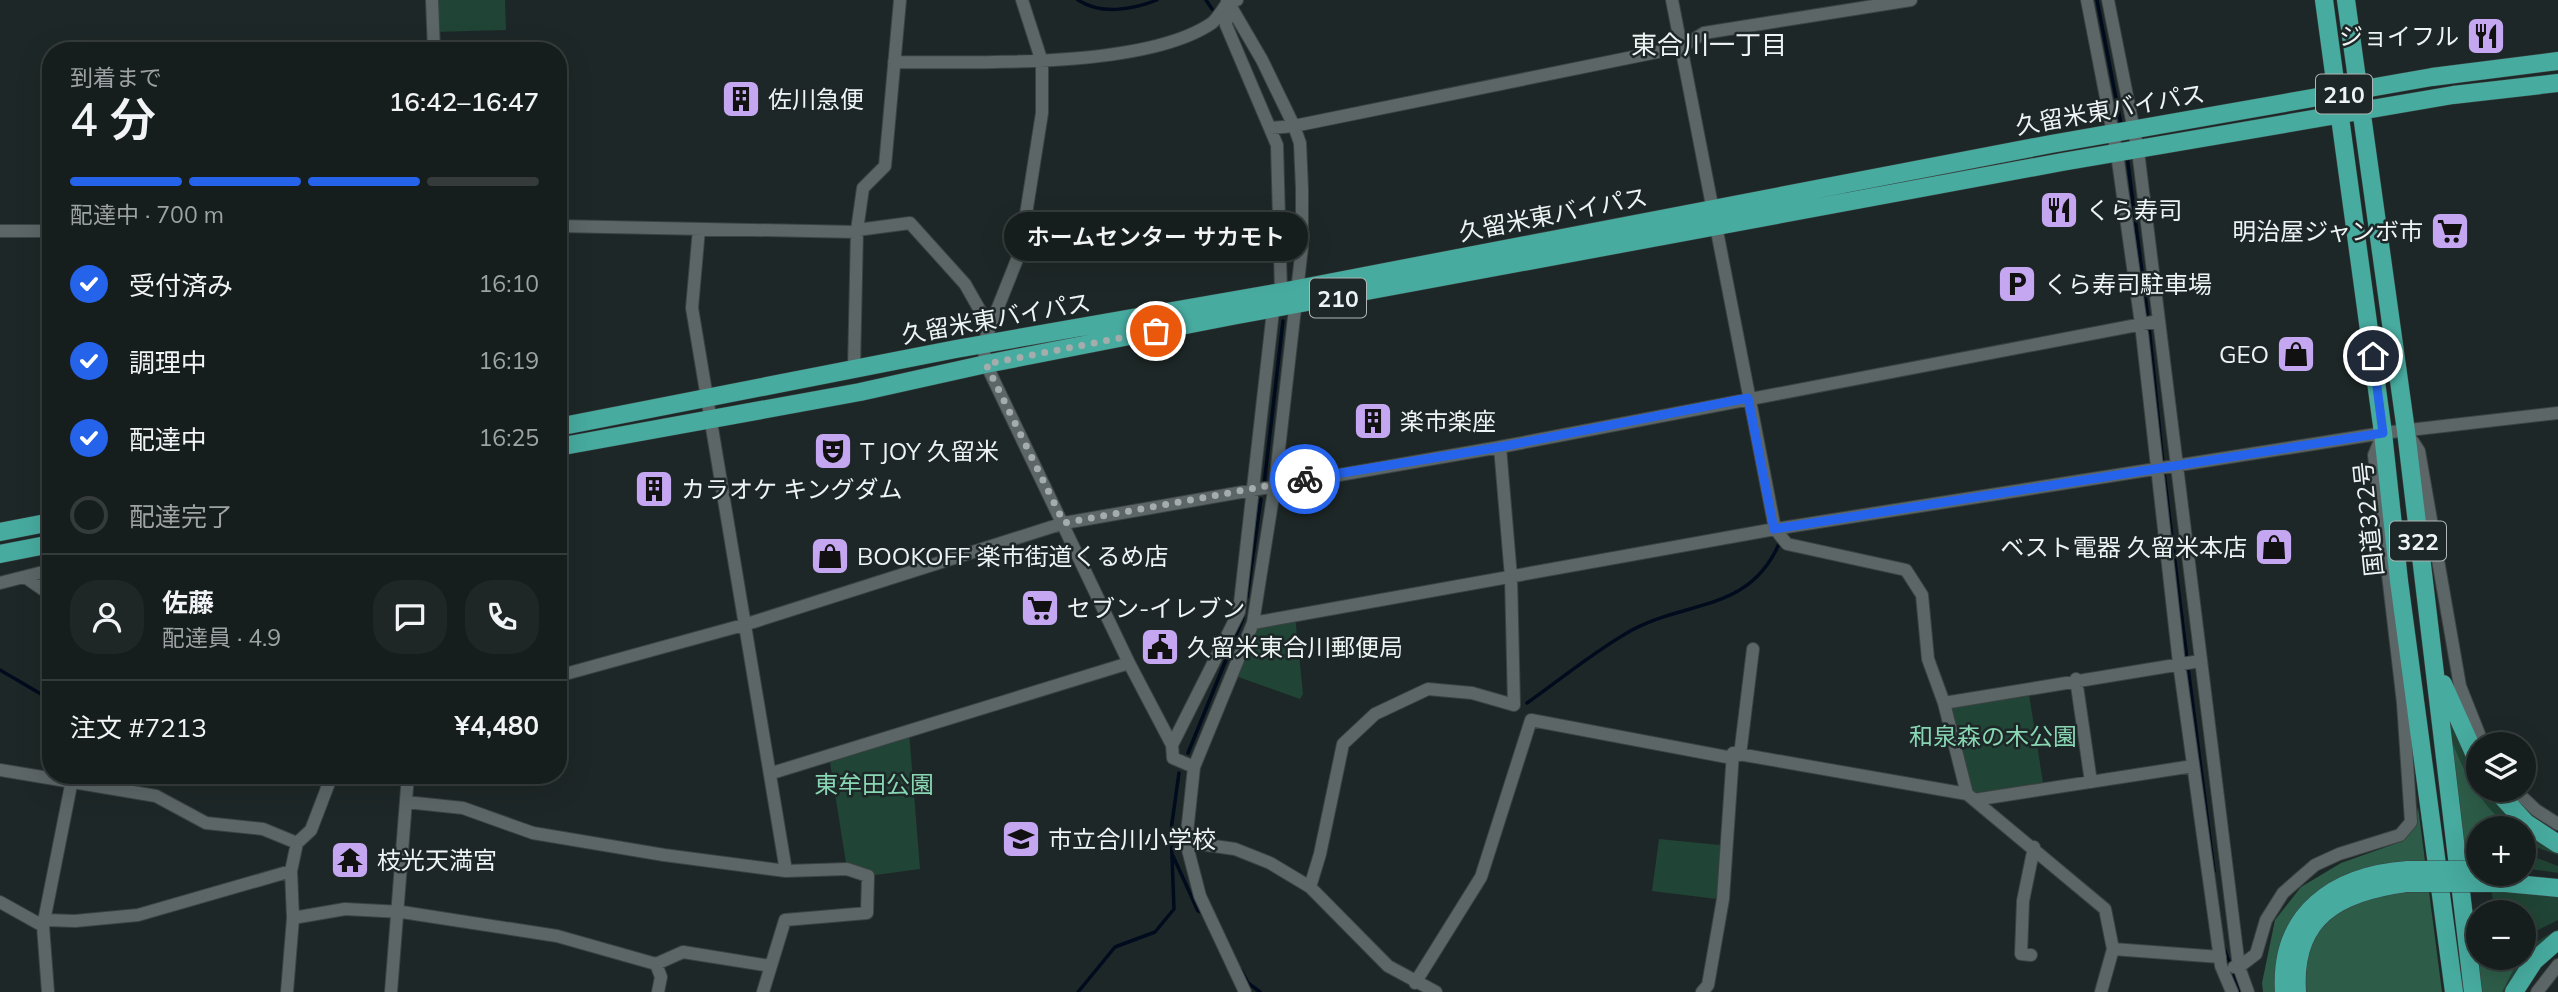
<!DOCTYPE html>
<html lang="ja">
<head>
<meta charset="utf-8">
<style>
  :root { --surface:#161d1d; --page:#1f2626; --text:#f1f3f6; --muted:#9ea2a4; --line:#353b3b; --accent:#2563eb }
  body { margin:0; font-family:Mulish,"Noto Sans JP",sans-serif; background:var(--page); color:var(--text); height:100vh; display:flex; flex-direction:column; font-size:26px; white-space:nowrap }
  * { box-sizing:border-box; margin:0 }
  p { font-size:23px; color:var(--muted) }
  .icon { flex:none; width:38px; height:38px; fill:none; stroke:currentColor; stroke-width:2; stroke-linecap:round; stroke-linejoin:round }
  .map { position:relative; flex:1; overflow:hidden }
  .drawer { position:absolute; left:42px; top:42px; width:525px; height:742px; display:flex; flex-direction:column; background:var(--surface); border-radius:28px; box-shadow:0 7px 28px #0002,0 0 0 2px var(--line) }
  .drawer>* { flex:none }
  .controls { position:absolute; left:2466px; top:732px; display:grid; gap:14px }
  .controls a { display:grid; place-items:center; width:70px; height:70px; border-radius:50%; background:var(--surface); box-shadow:0 7px 28px #0002,0 0 0 2px var(--line); font-size:35px }
  .pin { position:absolute; display:grid; place-items:center; width:60px; height:60px; color:#fff; margin:-30px; border:4px solid #fff; border-radius:50%; box-shadow:0 2px 7px #0007 }
  .courier { position:absolute; display:grid; place-items:center; width:70px; height:70px; margin:-35px; border:5px solid #2563eb; border-radius:50%; background:#fff; color:#222; box-shadow:0 2px 9px #0007 }
  .bubble { position:absolute; height:49px; border-radius:24px; background:var(--surface); box-shadow:0 7px 28px #0002,0 0 0 2px var(--line); font-size:23px; font-weight:600; line-height:49px; text-align:center }
  .head em { font-style:normal; font-weight:600 }
  .head div { display:flex; flex-direction:column-reverse }
  .head { display:flex; align-items:center; justify-content:space-between; height:119px; padding:0 28px }
  h1 { font-size:46px; font-weight:600; line-height:52px }
  .bar { display:grid; grid-template-columns:repeat(4,1fr); gap:10px 7px; align-content:center; height:84px; padding:0 28px }
  .bar i { height:9px; border-radius:5px; background:var(--line) }
  .bar .active { background:var(--accent) }
  .bar p { grid-column:span 4 }
  .line { display:flex; align-items:center; gap:18px; padding:0 28px; border-top:2px solid var(--line) }
  .line div { flex:1 }
  .round { display:grid; place-items:center; flex:none; width:74px; height:74px; border-radius:28px; background:var(--page) }
  ol { padding:0 28px; list-style:none }
  li { display:flex; align-items:center; gap:21px; height:77px }
  li p { margin-inline-start:auto }
  li .icon { padding:7px; border-radius:50%; background:var(--accent); color:#fff; stroke-width:4 }
  li:last-child { color:var(--muted) }
  li i { width:38px; height:38px; border:4px solid var(--line); border-radius:50% }
  .map>svg:first-child { display:block }
  .green { fill:#204435 }
  .forest { fill:#2d5d49 }
  .lines { fill:none; stroke-linecap:round; stroke-linejoin:round }
  .stream { stroke:#000b1d; stroke-width:3.5 }
  .minor-casing { stroke:#3b4242; stroke-width:14 }
  .highway-casing { stroke:#3b4242; stroke-width:19 }
  .minor { stroke:#5c6667; stroke-width:12 }
  .highway { stroke:#47ab9f; stroke-width:18 }
  .highway-bridge-casing { stroke:#3b4242; stroke-width:19; stroke-linecap:butt }
  .highway-bridge { stroke:#47ab9f; stroke-width:18 }
  .done { stroke:#a5acac; stroke-width:7; stroke-dasharray:0 12.6 }
  .route { stroke:#2563eb; stroke-width:9 }
  .labels { text-anchor:middle; dominant-baseline:central; stroke-width:5; stroke-linejoin:round; paint-order:stroke }
  .shield { fill:#1e2727; stroke:#b0b6b6; stroke-width:2 }
  .shield-label { font-size:23px; font-weight:bold; fill:#eef3f4 }
  .poi-label { font-size:24px; fill:#eef3f4; stroke:#1e2727; text-anchor:start }
  .street-label { font-size:24px; fill:#eef3f4; stroke:#1e2727 }
  .park-label { font-size:24px; fill:#88d6b3; stroke:#1e2727 }
  .neighbourhood-label { font-size:26px; fill:#eef3f4; stroke:#1e2727 }
</style>
</head>
<body>
<div class="map">
<svg width="2558" height="992" viewBox="0 0 2558 992">
  <rect width="100%" height="100%" fill="#1e2727"/>
  <path class="green" d="M432 0H505L506 30 434 32Z
    M1295 616 1303 694 1300 699 1230 674 1253 623Z
    M2028 688 2044 789 1974 800 1944 703Z
    M2446 710C2455 732 2478 768 2478 789H2488L2558 850V855L2524 843V828H2478V864H2470Z
    M909 731 920 869 868 876 847 869 829 756Z
    M1659 839 1720 845 1717 899 1652 891Z
    M2524 853 2558 866V873L2524 868Z
    M2491 889 2558 894V920L2524 937V912H2495Z
    M2558 929V933L2511 992H2481L2476 959 2478 931V957H2524V949Z"/>
  <path class="forest" d="M2449 733C2462 769 2478 803 2509 827L2478 828V853L2464 850Z
    M2418 807 2442 992H2263L2262 983 2275 920 2301 887 2341 863 2403 841 2415 827Z
    M2478 931V957H2520L2502 992H2482L2476 959Z"/>
  <g class="lines">
    <path class="stream" d="M1078 0C1101 15 1132 10 1157 0
      M1206 0 1212 9
      M2097 0 2121 124
      M2127 156 2148 318
      M2149 326 2163 464
      M2164 472 2187 659
      M1264 485 1283 321
      M1247 597 1261 499
      M2188 667 2214 871
      M0 670 41 694H51
      M1527 703C1561 679 1596 650 1632 630 1688 600 1749 612 1779 544
      M1188 753 1243 618
      M1173 856 1198 911 1203 913
      M2224 948 2240 992
      M1241 970 1248 983 1260 992
      M1078 992 1115 947 1155 932 1174 909 1171 830 1179 773"/>
    <g class="minor-casing">
      <path id="minor" d="M432 0 434 51
        M1022 0 1042 62V113L1020 252 983 345 986 364 1129 663 1172 745 1173 758 1194 767
        M1227 0 1262 60 1294 126 1300 143 1302 189V247L1275 484 1253 623 1194 767 1186 842 1200 896 1245 992
        M2087 0 2117 154 2141 324 2179 663 2221 966 2232 992
        M2108 0 2138 151 2239 967 2248 992
        M894 62C975 62 1145 69 1212 23 1218 18 1223 9 1228 2L1237 0
        M1271 128 1294 126 1682 47 1704 33 1911 0
        M558 226 857 232
        M699 229 692 308 786 871
        M857 230 910 223 965 284 990 328
        M0 231H51
        M854 369 857 230 863 188 885 166 900 0
        M2408 434 2419 451 2460 686 2483 744
        M25 577 51 595
        M0 583 51 570
        M1253 623 1775 529 1672 0
        M558 676 747 624 1064 523 1500 447 2158 321
        M2076 679 2091 782
        M1944 703 2200 661
        M1172 745 1239 612 1273 311 1281 292 1277 145 1226 25 1228 2
        M1740 755 1753 649
        M0 770 156 796 206 823 263 829 297 843
        M772 773 1129 663
        M2514 789 2536 810 2558 824
        M1967 794 1944 703 1928 659 1922 595 1906 570 1787 544 1775 529 2383 433 2558 413
        M1974 800 2193 766
        M406 802 463 808 533 833 664 855 786 871 847 869 868 876 867 913 785 920 763 992
        M1186 842 1235 849 1270 863 1310 887 1388 966 1436 992
        M1310 887 1320 854 1343 744 1375 714 1428 689 1472 693 1514 705 1511 577 1500 447
        M0 902 43 926
        M293 918 345 909 402 912 557 936 656 964 683 952 770 966
        M46 920 75 921 138 915 291 871
        M2113 949 2220 957
        M2031 955 2021 954 2023 901 2034 847
        M656 964 661 977 658 992
        M2234 967H2239L2256 954 2266 920 2283 893 2300 878 2315 865 2339 854 2400 835 2411 822 2403 703 2374 455 2382 436
        M1415 983 1481 877 1531 720 1732 758
        M48 992 43 926 71 785
        M287 992 293 918 291 871 297 843 311 830 332 775
        M391 992 408 775
        M1702 992 1708 985 1723 899 1733 753 1967 794 2105 909 2113 949 2101 992
        M2537 992 2558 965"/>
    </g>
    <g class="highway-casing">
      <path id="highway" d="M2324 0 2383 433 2399 581 2454 992
        M2346 0 2406 431 2473 992
        M558 427 956 349 1281 292 2051 144 2432 77 2558 61
        M558 447 860 392 986 364 1232 316 2062 162 2453 95 2558 83
        M0 532 51 522
        M0 554 51 544
        M2443 684 2478 762
        M2495 789 2526 823 2558 844
        M2505 883 2558 888
        M2284 992C2279 913 2335 875 2408 870
        M2297 992C2292 916 2339 892 2406 883
        M2514 992 2534 961 2558 940"/>
    </g>
    <use href="#minor" class="minor"/>
    <use href="#highway" class="highway"/>
    <g class="highway-bridge-casing">
      <path id="highway-bridge" d="M2408 870H2478
        M2406 883H2505"/>
    </g>
    <use href="#highway-bridge" class="highway-bridge"/>
  </g>
  <g class="lines">
    <path class="done" d="M1156 331 986 364 1064 523 1305 479"/>
    <path class="route" d="M1305 479 1500 447 1748 398 1774 529 2383 433 2373 356"/>
  </g>
  <defs>
    <g id="restaurant-square" transform="scale(2.0125)"><rect x="-9" y="-9" width="18" height="18" rx="4" fill="#c5a7f1" stroke="#1e2727"/><path d="M-5-6h1v4h1v-4h1v4h1v-4h1v5L-1.5 .5V6h-2V.5L-5-1ZM5-6V6H3V1.5H1.5Q1.5-4 5-6Z" fill="#111"/></g>
    <g id="building-square" transform="scale(2.0125)"><rect x="-9" y="-9" width="18" height="18" rx="4" fill="#c5a7f1" stroke="#1e2727"/><path d="M-4-6H4V6H1V3H-1V6H-4ZM-2.5-4.3h1.7v1.8h-1.7ZM.8-4.3h1.7v1.8H.8ZM-2.5-1h1.7V.8h-1.7ZM.8-1h1.7V.8H.8Z" fill="#111"/></g>
    <g id="supermarket-square" transform="scale(2.0125)"><rect x="-9" y="-9" width="18" height="18" rx="4" fill="#c5a7f1" stroke="#1e2727"/><path d="M-6-5.5h2.5l.6 2H6L4.5 2H-2.5L-4.4-4H-6ZM-1.5 3.2a1.3 1.3 0 1 0 .1 0ZM3 3.2a1.3 1.3 0 1 0 .1 0Z" fill="#111"/></g>
    <g id="parking-square" transform="scale(2.0125)"><rect x="-9" y="-9" width="18" height="18" rx="4" fill="#c5a7f1" stroke="#1e2727"/><path d="M-3.5-5.5H1a3.5 3.5 0 0 1 0 7H-1V5.5H-3.5ZM-1-3.4V-.6H.8a1.4 1.4 0 0 0 0-2.8Z" fill="#111"/></g>
    <g id="shop-square" transform="scale(2.0125)"><rect x="-9" y="-9" width="18" height="18" rx="4" fill="#c5a7f1" stroke="#1e2727"/><path d="M-5-2.5h2.3a2.7 3.5 0 0 1 5.4 0H5L5.5 6h-11ZM-1.5-2.5h3a1.5 2.3 0 0 0-3 0Z" fill="#111"/></g>
    <g id="theatre-square" transform="scale(2.0125)"><rect x="-9" y="-9" width="18" height="18" rx="4" fill="#c5a7f1" stroke="#1e2727"/><path d="M-5-5.5Q0-4 5-5.5V0Q5 5 0 6Q-5 5-5 0ZM-3.3-2.5H-1v1.5H-3.3ZM1-2.5H3.3v1.5H1ZM-2.8 1Q0 5.5 2.8 1Z" fill="#111"/></g>
    <g id="civic-square" transform="scale(2.0125)"><rect x="-9" y="-9" width="18" height="18" rx="4" fill="#c5a7f1" stroke="#1e2727"/><path d="M-.6-6.5H3V-4.5H.6V-3L4-1V1h2V6H-6V1h2V-1L-.6-3ZM-1.2 2.5V6h2.4V2.5Z" fill="#111"/></g>
    <g id="school-square" transform="scale(2.0125)"><rect x="-9" y="-9" width="18" height="18" rx="4" fill="#c5a7f1" stroke="#1e2727"/><path d="M0-5L7-2L0 1L-7-2ZM-4 1L0 2.5L4 1V4Q0 6-4 4Z" fill="#111"/></g>
    <g id="temple-square" transform="scale(2.0125)"><rect x="-9" y="-9" width="18" height="18" rx="4" fill="#c5a7f1" stroke="#1e2727"/><path d="M0-6L5-2H3V0L6.5 2.5H4V6H1.5V3h-3V6H-4V2.5H-6.5L-3 0V-2H-5Z" fill="#111"/></g>
  </defs>
  <g fill-rule="evenodd">
    <use href="#restaurant-square" x="2486" y="36"/>
    <use href="#building-square" x="741" y="99"/>
    <use href="#restaurant-square" x="2059" y="210"/>
    <use href="#supermarket-square" x="2450" y="231"/>
    <use href="#parking-square" x="2017" y="284"/>
    <use href="#shop-square" x="2296" y="354"/>
    <use href="#building-square" x="1373" y="421"/>
    <use href="#theatre-square" x="833" y="451"/>
    <use href="#building-square" x="654" y="489"/>
    <use href="#shop-square" x="2274" y="547"/>
    <use href="#shop-square" x="830" y="556"/>
    <use href="#supermarket-square" x="1040" y="608"/>
    <use href="#civic-square" x="1160" y="647"/>
    <use href="#school-square" x="1021" y="839"/>
    <use href="#temple-square" x="350" y="860"/>
  </g>
  <g class="labels">
    <g class="shield">
      <rect x="2316" y="74.5" width="56" height="39" rx="5"/>
      <rect x="1310" y="278.5" width="56" height="39" rx="5"/>
      <rect x="2390" y="521.5" width="56" height="39" rx="5"/>
    </g>
    <g class="shield-label">
      <text x="2344" y="94">210</text>
      <text x="1338" y="298">210</text>
      <text x="2418" y="541">322</text>
    </g>
    <g class="poi-label">
      <text x="2459" y="36" text-anchor="end">ジョイフル</text>
      <text x="768" y="99">佐川急便</text>
      <text x="2086" y="210">くら寿司</text>
      <text x="2423" y="231" text-anchor="end">明治屋ジャンボ市</text>
      <text x="2044" y="284">くら寿司駐車場</text>
      <text x="2269" y="354" text-anchor="end">GEO</text>
      <text x="1400" y="421">楽市楽座</text>
      <text x="860" y="451">T JOY 久留米</text>
      <text x="681" y="489">カラオケ キングダム</text>
      <text x="2247" y="547" text-anchor="end">ベスト電器 久留米本店</text>
      <text x="857" y="556">BOOKOFF 楽市街道くるめ店</text>
      <text x="1067" y="608">セブン-イレブン</text>
      <text x="1187" y="647">久留米東合川郵便局</text>
      <text x="1048" y="839">市立合川小学校</text>
      <text x="377" y="860">枝光天満宮</text>
    </g>
    <g class="street-label">
      <text transform="translate(2110 109) rotate(-10)">久留米東バイパス</text>
      <text transform="translate(1553 214) rotate(-11)">久留米東バイパス</text>
      <text transform="translate(996 318) rotate(-10)">久留米東バイパス</text>
      <text transform="translate(2368 519) rotate(-96)">国道322号</text>
    </g>
    <g class="park-label">
      <text x="1993" y="736">和泉森の木公園</text>
      <text x="874" y="784">東牟田公園</text>
    </g>
    <g class="neighbourhood-label">
      <text x="1709" y="44">東合川一丁目</text>
    </g>
  </g>
</svg>
<div class="controls">
<a><svg class="icon" aria-label="layers" viewBox="0 0 24 24"><path d="M12 4l9 5-9 5-9-5zM3 14l9 5 9-5"/></svg></a>
<a>+</a>
<a>−</a>
</div>
<div class="pin" style="left:1156px;top:331px;background:#ea580c"><svg class="icon" aria-label="bag" viewBox="0 0 24 24"><path d="M5 8h14l-1 12H6zM9 8a3 3 0 0 1 6 0"/></svg></div>
<div class="pin" style="left:2373px;top:356px;background:#1f2937"><svg class="icon" aria-label="home" viewBox="0 0 24 24"><path d="M3 11l9-7 9 7M6 9v11h12V9"/></svg></div>
<div class="courier" style="left:1305px;top:479px"><svg class="icon" aria-label="bike" viewBox="0 0 24 24"><circle cx="6" cy="16" r="4"/><circle cx="18" cy="16" r="4"/><path d="M6 16l4-8h5l3 8M10 8l3 8H6M13 5h3"/></svg></div>
<div class="bubble" style="left:1004px;top:212px;width:304px">ホームセンター サカモト</div>
<section class="drawer">
<div class="head"><div><h1>4 分</h1><p>到着まで</p></div><em>16:42–16:47</em></div>
<div class="bar"><i class="active"></i><i class="active"></i><i class="active"></i><i></i><p>配達中 · 700 m</p></div>
<ol>
<li><svg class="icon" aria-label="check" viewBox="0 0 24 24"><path d="M5 12l5 5 9-10"/></svg>受付済み<p>16:10</p></li>
<li><svg class="icon" aria-label="check" viewBox="0 0 24 24"><path d="M5 12l5 5 9-10"/></svg>調理中<p>16:19</p></li>
<li><svg class="icon" aria-label="check" viewBox="0 0 24 24"><path d="M5 12l5 5 9-10"/></svg>配達中<p>16:25</p></li>
<li><i></i>配達完了</li>
</ol>
<div class="line" style="height:126px"><a class="round"><svg class="icon" aria-label="person" viewBox="0 0 24 24"><circle cx="12" cy="8" r="4"/><path d="M4 21q1-7 8-7t8 7"/></svg></a><div><b>佐藤</b><p>配達員 · 4.9</p></div><a class="round"><svg class="icon" aria-label="chat" viewBox="0 0 24 24"><path d="M4 5h16v11H9l-5 4z"/></svg></a><a class="round"><svg class="icon" aria-label="phone" viewBox="0 0 24 24"><path d="M5 4h4l2 5-3 2q2 4 5 5l2-3 5 2v4C11 20 4 13 5 4z"/></svg></a></div>
<div class="line" style="height:91px"><div>注文 #7213</div><b>¥4,480</b></div>
</section>
</div>
</body>
</html>
